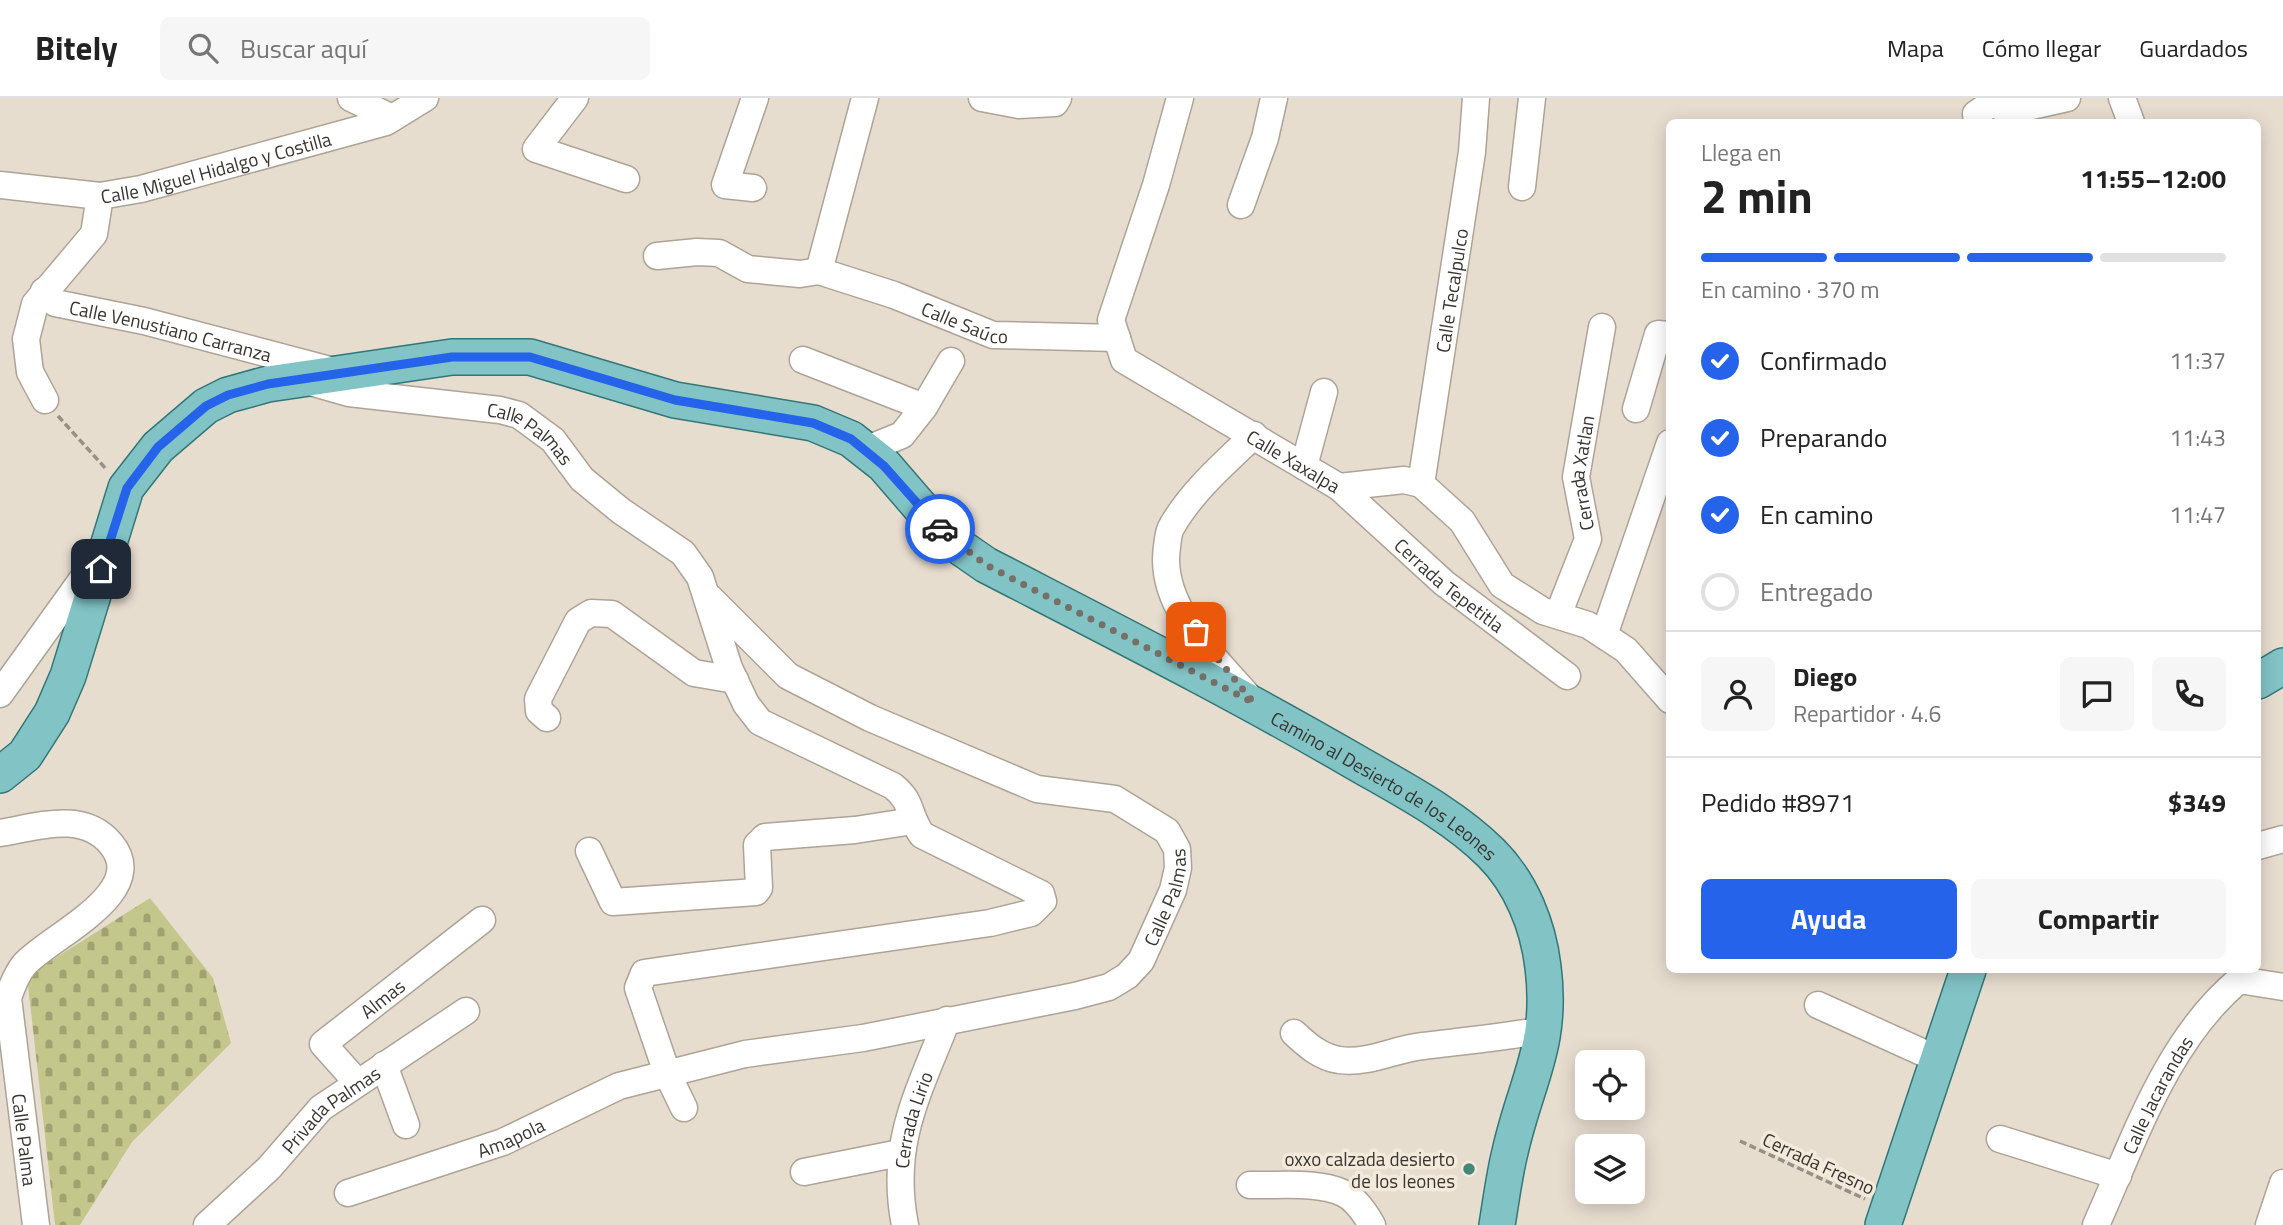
<!DOCTYPE html>
<html lang="es">
<head>
<meta charset="utf-8">
<style>
  :root { --surface:#fff; --page:#f6f6f6; --text:#222; --muted:#767676; --line:#e0e0e0; --accent:#2563eb }
  body { margin:0; font-family:"Titillium Web",sans-serif; background:var(--page); color:var(--text); height:100vh; display:flex; flex-direction:column; font-size:26px; white-space:nowrap }
  * { box-sizing:border-box; margin:0 }
  p { font-size:23px; color:var(--muted) }
  .icon { flex:none; width:38px; height:38px; fill:none; stroke:currentColor; stroke-width:2; stroke-linecap:round; stroke-linejoin:round }
  .map { position:relative; flex:1; overflow:hidden }
  .sheet { position:absolute; left:1666px; top:21px; width:595px; height:854px; display:flex; flex-direction:column; background:var(--surface); border-radius:10px; box-shadow:0 4px 18px #0003 }
  .sheet>* { flex:none }
  .fabs { position:absolute; left:1575px; top:952px; display:grid; gap:14px }
  .fabs a { display:grid; place-items:center; width:70px; height:70px; border-radius:10px; background:var(--surface); box-shadow:0 4px 18px #0003; font-size:35px }
  .pin { position:absolute; display:grid; place-items:center; width:60px; height:60px; color:#fff; margin:-30px; border-radius:14px; box-shadow:0 4px 10px #0006 }
  .courier { position:absolute; display:grid; place-items:center; width:70px; height:70px; margin:-35px; border:5px solid #2563eb; border-radius:50%; background:#fff; color:#222; box-shadow:0 2px 9px #0007 }
  .overview em { font-style:normal; font-weight:700 }
  .overview div { display:flex; flex-direction:column-reverse }
  .overview { display:flex; align-items:center; justify-content:space-between; height:119px; padding:0 35px }
  h1 { font-size:46px; font-weight:700; line-height:52px }
  .bar { display:grid; grid-template-columns:repeat(4,1fr); gap:10px 7px; align-content:center; height:84px; padding:0 35px }
  .bar i { height:9px; border-radius:5px; background:var(--line) }
  .bar .active { background:var(--accent) }
  .bar p { grid-column:span 4 }
  .line { display:flex; align-items:center; gap:18px; padding:0 35px; border-top:2px solid var(--line) }
  .line div { flex:1 }
  .round { display:grid; place-items:center; flex:none; width:74px; height:74px; border-radius:10px; background:var(--page) }
  ol { padding:0 35px; list-style:none }
  li { display:flex; align-items:center; gap:21px; height:77px }
  li p { margin-inline-start:auto }
  li .icon { padding:7px; border-radius:50%; background:var(--accent); color:#fff; stroke-width:4 }
  li:last-child { color:var(--muted) }
  li i { width:38px; height:38px; border:4px solid var(--line); border-radius:50% }
  .button { display:flex; gap:14px; margin-top:auto; padding:14px 35px }
  .button a { flex:1; height:80px; border-radius:10px; background:var(--accent); color:#fff; font-size:28px; font-weight:700; line-height:80px; text-align:center }
  .button a+a { background:var(--page); color:var(--text) }
  header { display:flex; align-items:center; gap:42px; box-sizing:border-box; height:98px; padding:0 35px; background:var(--surface); border-bottom:2px solid var(--line) }
  header strong { font-size:33px }
  nav { display:flex; gap:38px; margin-inline-start:auto; font-size:24px }
  .search { width:490px; height:63px; background:var(--page); display:flex; align-items:center; gap:18px; box-sizing:border-box; padding:0 24px; border-radius:10px; color:var(--muted); font-size:26px }
  .map>svg:first-child { display:block }
  .cemetery { fill:url(#cemetery-stones) }
  .lines { fill:none; stroke-linecap:round; stroke-linejoin:round }
  .minor-casing { stroke:#ada396; stroke-width:29 }
  .major-casing { stroke:#327778; stroke-width:38 }
  .path { stroke:#979086; stroke-width:3.5; stroke-dasharray:7 3.5; stroke-linecap:butt }
  .minor { stroke:#fff; stroke-width:26 }
  .major { stroke:#82c3c5; stroke-width:35 }
  .done { stroke:#767068; stroke-width:7; stroke-dasharray:0 12.6 }
  .route { stroke:#2563eb; stroke-width:9 }
  .poi-dot { fill:#458778; stroke:#f4eadc; stroke-width:2.5 }
  .labels { text-anchor:middle; dominant-baseline:central; stroke-width:7; stroke-linejoin:round; paint-order:stroke }
  .street-label { font-size:19px; fill:#393530; stroke:#f4eadc }
  .poi-label { font-size:19px; fill:#393530; stroke:#f4eadc; text-anchor:end }
</style>
</head>
<body>
<header>
<strong>Bitely</strong>
<div class="search"><svg class="icon" aria-label="search" viewBox="0 0 24 24"><circle cx="10" cy="10" r="6"/><path d="M15 15l6 6"/></svg>Buscar aquí</div>
<nav><a>Mapa</a><a>Cómo llegar</a><a>Guardados</a></nav>
</header>
<div class="map">
<svg width="2283" height="1127" viewBox="0 0 2283 1127">
  <defs>
    <pattern id="cemetery-stones" width="16" height="16" patternUnits="userSpaceOnUse" patternTransform="scale(1.75)"><rect width="16" height="16" fill="#c4c78b"/><path d="M2 7V4a2 2 0 0 1 4 0v3zM10 15v-3a2 2 0 0 1 4 0v3z" fill="#a0a272"/></pattern>
  </defs>
  <rect width="100%" height="100%" fill="#e7ddcf"/>
  <path class="cemetery" d="M150 800 213 880 231 945 132 1044 80 1127H55L27 878Z"/>
  <g class="lines">
    <g class="minor-casing">
      <g id="minor">
        <path d="M351 0 392 20"/>
        <path d="M575 0 536 51 626 81"/>
        <path d="M982 0 1019 7 1055 5 1058 0"/>
        <path id="s1" d="M1180 0 1156 87 1111 222 1124 262 1339 389 1444 485 1567 578"/>
        <path d="M2122 0 2131 24"/>
        <path d="M2010 13 2067 0"/>
        <path d="M1977 24 1976 16 1992 5 2010 13 2011 24"/>
        <path id="s2" d="M0 87 100 98 141 91 386 24 425 0"/>
        <path d="M1522 89 1532 0"/>
        <path d="M753 90 725 87 755 0"/>
        <path d="M1241 107 1265 40 1274 0"/>
        <path id="s3" d="M657 158 697 154 719 155 748 171 800 176 819 173 894 197 993 237 1117 240"/>
        <path d="M819 173 865 0"/>
        <path id="s4" d="M44 193 55 205 144 223 330 272"/>
        <path d="M803 262 924 309"/>
        <path id="s5" d="M307 283 349 295 500 312 519 317 553 342 582 381 621 413 683 455 700 479 729 570 746 606 760 624 893 688C914 705 907 716 922 737L1041 796 1043 803 1031 815 990 825 644 875 638 890 667 975 684 1010"/>
        <path d="M45 302 30 274 26 241 35 206 94 136 100 98"/>
        <path d="M1636 311 1658 236 1670 237"/>
        <path d="M865 352 902 337 924 309 951 263"/>
        <path d="M1304 368 1324 294"/>
        <path id="s6" d="M1421 386 1472 54 1476 0"/>
        <path d="M1339 389 1404 382 1421 386 1462 423 1502 487 1543 513 1588 527 1626 552 1670 602"/>
        <path id="s7" d="M1558 517 1588 441 1576 379 1602 229"/>
        <path d="M1604 537 1670 345"/>
        <path d="M0 596 99 458"/>
        <path d="M1248 598C1212 557 1158 507 1167 449 1168 442 1168 434 1172 428 1192 393 1225 365 1254 337"/>
        <path d="M547 620 539 613 538 601 578 523 591 515 612 516 694 575 735 582"/>
        <path id="s8" d="M0 735C37 729 83 712 111 746 152 795 48 839 24 867 16 877 12 888 8 900L36 1127"/>
        <path d="M2258 748 2283 741"/>
        <path d="M589 753 613 804 756 794 759 790 757 747 765 739 855 732 913 723"/>
        <path d="M2239 882 2283 889"/>
        <path d="M1818 907 1937 961"/>
        <path d="M1294 935C1307 947 1320 959 1339 962 1369 966 1394 951 1423 948 1464 943 1504 939 1545 932"/>
        <path d="M384 967 406 1027"/>
        <path id="s9" d="M357 984 323 946 482 822"/>
        <path d="M2000 1041 2118 1078"/>
        <path d="M804 1074 900 1055"/>
        <path d="M1250 1087C1278 1088 1317 1083 1343 1095 1356 1101 1365 1115 1372 1127"/>
        <path id="s10" d="M348 1095 503 1044 619 988 745 956 863 940 1075 898 1109 889 1127 878 1141 863 1173 792 1178 770 1177 751 1167 733 1115 701 1037 691 870 620 788 578 709 499"/>
        <path id="s11" d="M207 1127 269 1070 321 1010 466 913"/>
        <path id="s12" d="M905 1127C889 1046 918 996 947 922"/>
        <path id="s13" d="M2096 1127C2134 1043 2166 943 2239 882"/>
        <path d="M2269 1127 2283 1085"/>
      </g>
    </g>
    <g class="major-casing">
      <g id="major">
        <path d="M2258 583 2283 568"/>
        <path id="s14" d="M0 677 25 657 52 615 68 578 126 390 158 349 206 308 228 297 268 286 452 259H530L675 302 813 325 851 341 884 367 947 440 986 467C1108 530 1231 592 1350 661 1398 689 1452 716 1491 755 1521 785 1538 827 1543 869 1553 948 1526 982 1510 1054 1504 1078 1501 1103 1497 1127"/>
        <path d="M1883 1127 1968 872"/>
      </g>
    </g>
    <path class="path" d="M58 318 107 372
      M1740 1043 1865 1101"/>
    <use href="#minor" class="minor"/>
    <use href="#major" class="major"/>
  </g>
  <g class="lines">
    <path class="done" d="M940 431 986 467 1254 605 1196 534"/>
    <path class="route" d="M101 471 127 390 158 349 206 308 228 297 268 286 452 259H530L675 302 813 325 851 341 884 368 940 431"/>
  </g>
  <circle class="poi-dot" cx="1469" cy="1071" r="7"/>
  <g class="labels">
    <g class="street-label">
      <text stroke="none"><textPath href="#s2" startOffset="220">Calle Miguel Hidalgo y Costilla</textPath></text>
      <text stroke="none"><textPath href="#s6" startOffset="196">Calle Tecalpulco</textPath></text>
      <text stroke="none"><textPath href="#s3" startOffset="322">Calle Saúco</textPath></text>
      <text stroke="none"><textPath href="#s4" startOffset="135">Calle Venustiano Carranza</textPath></text>
      <text stroke="none"><textPath href="#s5" startOffset="234">Calle Palmas</textPath></text>
      <text stroke="none"><textPath href="#s1" startOffset="472">Calle Xaxalpa</textPath></text>
      <text stroke="none"><textPath href="#s7" startOffset="149">Cerrada Xatlan</textPath></text>
      <text stroke="none"><textPath href="#s1" startOffset="672">Cerrada Tepetitla</textPath></text>
      <text stroke="none"><textPath href="#s14" startOffset="1738">Camino al Desierto de los Leones</textPath></text>
      <text stroke="none"><textPath href="#s10" startOffset="903">Calle Palmas</textPath></text>
      <text stroke="none"><textPath href="#s9" startOffset="126">Almas</textPath></text>
      <text stroke="none"><textPath href="#s13" startOffset="144">Calle Jacarandas</textPath></text>
      <text stroke="none"><textPath href="#s11" startOffset="170">Privada Palmas</textPath></text>
      <text stroke="none"><textPath href="#s12" startOffset="107">Cerrada Lirio</textPath></text>
      <text stroke="none"><textPath href="#s10" startOffset="172">Amapola</textPath></text>
      <text stroke="none"><textPath href="#s8" startOffset="464">Calle Palma</textPath></text>
      <text transform="translate(1819 1065) rotate(25)">Cerrada Fresno</text>
    </g>
    <g class="poi-label">
      <text x="1455" y="1060">oxxo calzada desierto<tspan x="1455" dy="22">de los leones</tspan></text>
    </g>
  </g>
</svg>
<div class="fabs">
<a><svg class="icon" aria-label="locate" viewBox="0 0 24 24"><circle cx="12" cy="12" r="6"/><path d="M12 2v4M12 18v4M2 12h4M18 12h4"/></svg></a>
<a><svg class="icon" aria-label="layers" viewBox="0 0 24 24"><path d="M12 4l9 5-9 5-9-5zM3 14l9 5 9-5"/></svg></a>
</div>
<div class="pin" style="left:1196px;top:534px;background:#ea580c"><svg class="icon" aria-label="bag" viewBox="0 0 24 24"><path d="M5 8h14l-1 12H6zM9 8a3 3 0 0 1 6 0"/></svg></div>
<div class="pin" style="left:101px;top:471px;background:#1f2937"><svg class="icon" aria-label="home" viewBox="0 0 24 24"><path d="M3 11l9-7 9 7M6 9v11h12V9"/></svg></div>
<div class="courier" style="left:940px;top:431px"><svg class="icon" aria-label="car" viewBox="0 0 24 24"><path d="M5 17H2v-5l4-1 3-4h7l3 4 3 1v5h-3M9 17h6M6 11h13"/><circle cx="7" cy="17" r="2"/><circle cx="17" cy="17" r="2"/></svg></div>
<section class="sheet">
<div class="overview"><div><h1>2 min</h1><p>Llega en</p></div><em>11:55–12:00</em></div>
<div class="bar"><i class="active"></i><i class="active"></i><i class="active"></i><i></i><p>En camino · 370 m</p></div>
<ol>
<li><svg class="icon" aria-label="check" viewBox="0 0 24 24"><path d="M5 12l5 5 9-10"/></svg>Confirmado<p>11:37</p></li>
<li><svg class="icon" aria-label="check" viewBox="0 0 24 24"><path d="M5 12l5 5 9-10"/></svg>Preparando<p>11:43</p></li>
<li><svg class="icon" aria-label="check" viewBox="0 0 24 24"><path d="M5 12l5 5 9-10"/></svg>En camino<p>11:47</p></li>
<li><i></i>Entregado</li>
</ol>
<div class="line" style="height:126px"><a class="round"><svg class="icon" aria-label="person" viewBox="0 0 24 24"><circle cx="12" cy="8" r="4"/><path d="M4 21q1-7 8-7t8 7"/></svg></a><div><b>Diego</b><p>Repartidor · 4.6</p></div><a class="round"><svg class="icon" aria-label="chat" viewBox="0 0 24 24"><path d="M4 5h16v11H9l-5 4z"/></svg></a><a class="round"><svg class="icon" aria-label="phone" viewBox="0 0 24 24"><path d="M5 4h4l2 5-3 2q2 4 5 5l2-3 5 2v4C11 20 4 13 5 4z"/></svg></a></div>
<div class="line" style="height:91px"><div>Pedido #8971</div><b>$349</b></div>
<div class="button"><a>Ayuda</a><a>Compartir</a></div>
</section>
</div>
</body>
</html>
